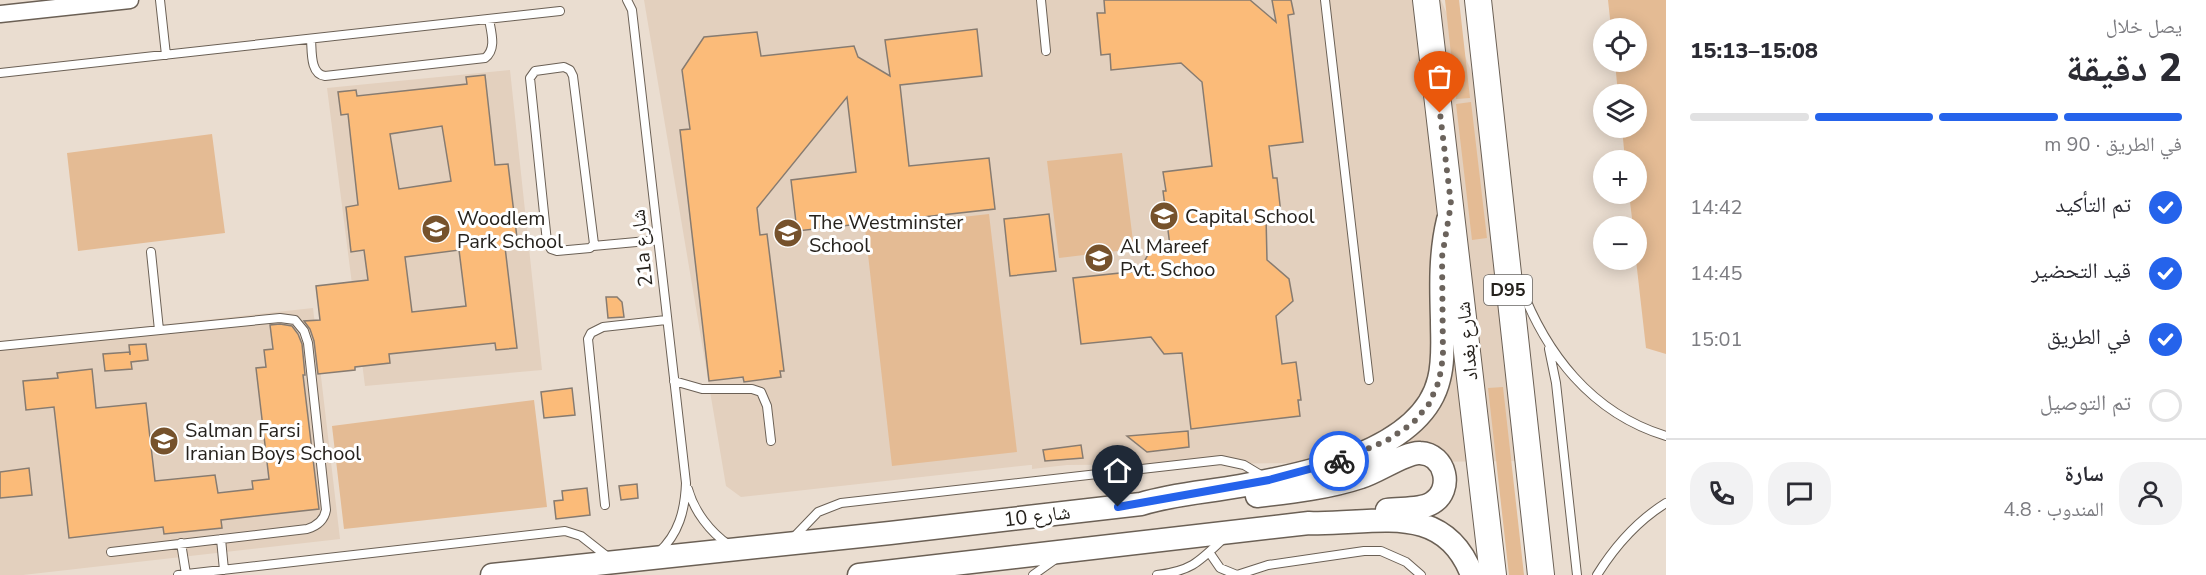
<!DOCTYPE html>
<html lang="ar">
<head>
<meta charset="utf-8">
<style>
  :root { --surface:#fff; --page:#f2f2f3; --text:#2b2b33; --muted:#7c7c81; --line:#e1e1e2; --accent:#2563eb }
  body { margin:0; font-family:"Nunito Sans","Noto Naskh Arabic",sans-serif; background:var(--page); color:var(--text); direction:rtl; height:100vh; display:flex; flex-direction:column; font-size:22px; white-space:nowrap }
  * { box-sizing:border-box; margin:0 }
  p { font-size:20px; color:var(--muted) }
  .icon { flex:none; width:33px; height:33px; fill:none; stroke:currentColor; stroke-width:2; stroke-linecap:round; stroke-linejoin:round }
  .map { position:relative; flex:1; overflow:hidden; direction:ltr }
  .panel { display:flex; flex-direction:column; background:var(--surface); width:540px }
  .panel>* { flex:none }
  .fabs { position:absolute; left:1593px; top:18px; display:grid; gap:12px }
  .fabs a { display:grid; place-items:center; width:54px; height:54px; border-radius:50%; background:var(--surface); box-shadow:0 3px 15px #0003; font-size:30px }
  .pin { position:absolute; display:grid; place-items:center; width:51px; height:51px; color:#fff; margin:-62px -26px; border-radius:50% 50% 50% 0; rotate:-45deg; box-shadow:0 0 6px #0007 }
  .pin .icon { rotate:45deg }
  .courier { position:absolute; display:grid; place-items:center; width:60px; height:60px; margin:-30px; border:4px solid #2563eb; border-radius:50%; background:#fff; color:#222; box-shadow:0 2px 8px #0007 }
  .headline em { font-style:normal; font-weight:800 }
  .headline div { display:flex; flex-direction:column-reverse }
  .headline { display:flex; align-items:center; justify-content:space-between; height:102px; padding:0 24px }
  h1 { font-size:39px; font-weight:800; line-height:45px }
  .bar { display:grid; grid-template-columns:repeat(4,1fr); gap:9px 6px; align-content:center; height:72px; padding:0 24px }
  .bar i { height:8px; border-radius:4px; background:var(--line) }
  .bar .active { background:var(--accent) }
  .bar p { grid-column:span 4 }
  .line { display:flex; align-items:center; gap:15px; padding:0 24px; border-top:2px solid var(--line) }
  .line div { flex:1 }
  .round { display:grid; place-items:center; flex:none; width:63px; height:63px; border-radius:24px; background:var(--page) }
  ol { padding:0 24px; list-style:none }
  li { display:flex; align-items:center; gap:18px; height:66px }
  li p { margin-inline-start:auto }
  li .icon { padding:6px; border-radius:50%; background:var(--accent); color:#fff; stroke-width:4 }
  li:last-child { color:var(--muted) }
  li i { width:33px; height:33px; border:3px solid var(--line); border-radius:50% }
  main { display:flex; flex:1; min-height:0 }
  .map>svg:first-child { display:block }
  .built { fill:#e3d0be }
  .green { fill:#e4bb94 }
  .building { fill:#fbbb79; stroke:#877b70; stroke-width:1.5; fill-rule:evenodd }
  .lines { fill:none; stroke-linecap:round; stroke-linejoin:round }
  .lane-casing { stroke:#6b6055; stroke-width:10 }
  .street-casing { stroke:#6b6055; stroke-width:19 }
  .secondary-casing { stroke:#6b6055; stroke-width:25 }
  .primary-casing { stroke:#6b6055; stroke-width:28 }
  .lane { stroke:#fff; stroke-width:8 }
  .street { stroke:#fff; stroke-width:16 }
  .secondary { stroke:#fff; stroke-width:22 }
  .primary { stroke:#fff; stroke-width:26 }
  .done { stroke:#6b635c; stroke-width:6; stroke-dasharray:0 10.8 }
  .route { stroke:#2563eb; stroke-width:8 }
  .labels { text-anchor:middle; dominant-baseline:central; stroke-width:6; stroke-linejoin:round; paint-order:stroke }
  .shield { fill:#fff; stroke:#676461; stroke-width:1.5 }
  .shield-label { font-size:18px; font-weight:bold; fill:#26221d }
  .poi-label { font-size:20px; fill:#26221d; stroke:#fff; text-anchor:start }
  .street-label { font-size:20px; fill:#26221d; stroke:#fff }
</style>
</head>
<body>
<main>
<section class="panel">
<div class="headline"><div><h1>2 دقيقة</h1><p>يصل خلال</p></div><em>15:08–15:13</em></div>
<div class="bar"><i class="active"></i><i class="active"></i><i class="active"></i><i></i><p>في الطريق · 90 m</p></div>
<ol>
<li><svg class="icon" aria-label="check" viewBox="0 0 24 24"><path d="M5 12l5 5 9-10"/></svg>تم التأكيد<p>14:42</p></li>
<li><svg class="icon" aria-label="check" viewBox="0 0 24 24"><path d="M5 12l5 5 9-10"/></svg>قيد التحضير<p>14:45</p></li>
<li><svg class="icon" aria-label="check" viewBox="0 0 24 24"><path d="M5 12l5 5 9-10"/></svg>في الطريق<p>15:01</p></li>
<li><i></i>تم التوصيل</li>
</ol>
<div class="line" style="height:108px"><a class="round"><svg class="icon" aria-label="person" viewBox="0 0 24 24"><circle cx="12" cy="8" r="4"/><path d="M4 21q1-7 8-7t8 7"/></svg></a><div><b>سارة</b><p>المندوب · 4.8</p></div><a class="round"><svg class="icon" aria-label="chat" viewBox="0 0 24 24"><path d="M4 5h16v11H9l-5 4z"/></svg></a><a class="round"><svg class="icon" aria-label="phone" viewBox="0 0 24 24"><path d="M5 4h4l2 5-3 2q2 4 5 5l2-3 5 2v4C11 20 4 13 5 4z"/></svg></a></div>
</section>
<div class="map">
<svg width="1666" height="575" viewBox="0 0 1666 575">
  <rect width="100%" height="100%" fill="#eaddd0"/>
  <path class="built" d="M644 0H1441L1495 127 1533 461 1067 465 1032 469V465H1030L741 497 726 486Z
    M510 70 542 370 365 386 327 88Z
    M313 308 340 539 23 575H0V343Z"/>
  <path class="green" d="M1445 0H1459L1470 98 1456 99Z
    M1608 0H1666V354L1646 348 1636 260V226H1633L1629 194H1636V160H1625L1622 128H1636V94H1618L1615 62H1636V28H1611Z
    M1471 102 1487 238 1472 240 1456 104Z
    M212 134 225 233 78 251 67 153Z
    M1122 153 1134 249 1059 258 1047 161Z
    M989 214 1017 452 892 466 865 228Z
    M1503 387 1524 575H1509L1488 388Z
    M534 400 547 507 344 529 332 426Z"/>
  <path class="building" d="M1104 0H1250L1276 22 1272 0H1291L1294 14 1288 15 1303 142 1269 146 1273 178H1277L1281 214 1266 216 1267 260 1289 279 1293 301 1276 316 1282 364 1296 362 1301 400H1298L1300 416 1191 429 1182 353 1164 354 1151 337 1081 344 1073 278 1139 271 1150 251 1170 246 1163 191H1166L1163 172 1212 166 1202 82 1181 63 1111 70 1110 54 1101 55 1097 13H1105Z
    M977 29 982 76 900 85 909 166 989 158 995 209 797 231 791 180 856 172 847 97 757 208 760 235 767 234 784 371H780L781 377 744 382 743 377 709 381 680 130 690 129 682 70 704 37 757 32 761 56 854 46 858 57 890 76 885 40Z
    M485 75 495 165 508 164 518 246 505 247 517 348 496 350 495 343 389 354 390 363 355 367V370L318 374 314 341 310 329 304 321 320 320 316 286 368 280 364 250 351 252 346 207 358 205 348 114 341 115 338 92 356 90 357 96 467 84 466 77ZM442 126 451 181 399 189 390 134ZM459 250 466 306 412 312 405 257Z
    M1049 214 1056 271 1010 276 1004 219Z
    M606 297H617L622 302 624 317 608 318Z
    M280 324 292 326 298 334 302 344 305 375H303L319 509 221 520 222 528 164 534 163 527 69 538 54 407 26 410 23 381 58 378 57 373 92 369 96 408 146 403 155 481 215 475 218 493 253 489 252 481 269 479 256 368 266 367 264 350 273 349 270 325Z
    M146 344 148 360 131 362 132 369 105 371 103 354 130 352V355L129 345Z
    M572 388 575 415 544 418 541 392Z
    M1188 431 1189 447 1147 452 1127 436Z
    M1081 445 1083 458 1045 461 1043 450Z
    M29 468 32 495 0 498V472Z
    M637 484 638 498 621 500 619 486Z
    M587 488 590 515 556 519 554 501 563 500 562 491Z"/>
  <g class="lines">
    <g class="lane-casing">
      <path id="lane" d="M160 0 166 55
        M627 0 632 10 686 483C685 510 679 534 658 553
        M1041 0 1046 51
        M1325 0 1369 380
        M311 39C312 52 310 74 325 76L485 58C497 49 491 32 489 19
        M564 67 570 70 573 76 594 244 590 248 557 251 551 249 547 242 530 78 535 71Z
        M0 73 560 11
        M593 246 658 240
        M151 252 159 330
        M1519 282C1545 353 1591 413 1666 436
        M0 346 280 318 295 320 304 331 308 343 326 510C324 521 317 526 307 529L111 552
        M1549 349 1556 383 1577 575
        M674 381 702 389H752L761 392 767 406 771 441
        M688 489C694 511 710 532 729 545
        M605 505 588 339 591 333 603 327 666 320
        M793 538 818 512 841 503 1221 460 1244 465 1264 477
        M221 539 224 570
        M181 543 186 574
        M1209 552 1220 568 1237 575 1268 565 1364 551H1381L1406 562 1421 575
        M178 575 565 531 581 536 609 558
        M1033 575 1057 558
        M1157 575C1191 571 1199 562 1223 539
        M1597 575C1615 546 1637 521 1666 503"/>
    </g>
    <g class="street-casing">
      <path id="street" d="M0 14 130 0"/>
    </g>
    <g class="secondary-casing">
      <path id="secondary" d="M1257 496C1292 492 1328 488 1361 477 1378 472 1406 452 1420 453 1446 454 1454 490 1432 503 1421 510 1401 508 1387 510
        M492 575 890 533 1141 504C1173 494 1207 492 1240 486 1302 475 1422 452 1439 379 1444 360 1442 340 1442 320 1441 286 1440 253 1448 220
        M859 575 1309 523C1371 526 1443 498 1472 575"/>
    </g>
    <g class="primary-casing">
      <path id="primary" d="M1426 0 1493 575
        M1478 0 1541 575"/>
    </g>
    <use href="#lane" class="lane"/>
    <use href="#street" class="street"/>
    <use href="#secondary" class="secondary"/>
    <use href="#primary" class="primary"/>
  </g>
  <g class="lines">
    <path class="done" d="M1339 461 1386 441 1413 423 1429 404 1439 381 1443 357 1442 257 1451 204 1440 113"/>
    <path class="route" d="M1118 507 1269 480 1339 461"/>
  </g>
  <defs>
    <g id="school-disc" transform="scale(1.5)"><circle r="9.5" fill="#76522c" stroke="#fff"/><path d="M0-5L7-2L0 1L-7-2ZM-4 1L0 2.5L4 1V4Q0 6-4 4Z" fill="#fff"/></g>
  </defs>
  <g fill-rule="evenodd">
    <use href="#school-disc" x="1164" y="216"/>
    <use href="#school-disc" x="436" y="229"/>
    <use href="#school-disc" x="788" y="233"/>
    <use href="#school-disc" x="1099" y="258"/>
    <use href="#school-disc" x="164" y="441"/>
  </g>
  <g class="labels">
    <rect class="shield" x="1484" y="275" width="48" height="30" rx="4.5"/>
    <g class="shield-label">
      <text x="1508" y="290">D95</text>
    </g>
    <g class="poi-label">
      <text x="1185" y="216">Capital School</text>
      <text x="457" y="218">Woodlem<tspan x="457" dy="23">Park School</tspan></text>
      <text x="809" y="222">The Westminster<tspan x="809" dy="23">School</tspan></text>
      <text x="1120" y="246">Al Mareef<tspan x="1120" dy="23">Pvt. Schoo</tspan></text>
      <text x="185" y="430">Salman Farsi<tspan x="185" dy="23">Iranian Boys School</tspan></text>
    </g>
    <g class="street-label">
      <text transform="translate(642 248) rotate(-96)">21a شارع</text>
      <text transform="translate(1467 341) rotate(-96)">شارع بغداد</text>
      <text transform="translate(1037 516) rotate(-7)">شارع 10</text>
    </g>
  </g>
</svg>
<div class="fabs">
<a><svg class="icon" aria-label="locate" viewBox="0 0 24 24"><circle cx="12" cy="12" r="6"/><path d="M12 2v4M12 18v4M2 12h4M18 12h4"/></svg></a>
<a><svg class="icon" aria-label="layers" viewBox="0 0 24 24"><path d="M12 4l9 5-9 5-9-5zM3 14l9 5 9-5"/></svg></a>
<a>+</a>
<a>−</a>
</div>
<div class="pin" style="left:1440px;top:113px;background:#ea580c"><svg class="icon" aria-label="bag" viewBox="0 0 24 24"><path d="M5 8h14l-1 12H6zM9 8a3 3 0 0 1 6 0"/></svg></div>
<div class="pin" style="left:1118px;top:507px;background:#1f2937"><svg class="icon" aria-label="home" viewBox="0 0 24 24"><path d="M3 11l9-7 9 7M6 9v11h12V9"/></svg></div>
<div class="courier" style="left:1339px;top:461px"><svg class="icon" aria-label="bike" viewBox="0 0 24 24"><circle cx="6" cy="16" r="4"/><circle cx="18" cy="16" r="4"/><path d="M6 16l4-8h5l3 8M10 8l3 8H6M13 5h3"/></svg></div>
</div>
</main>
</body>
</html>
